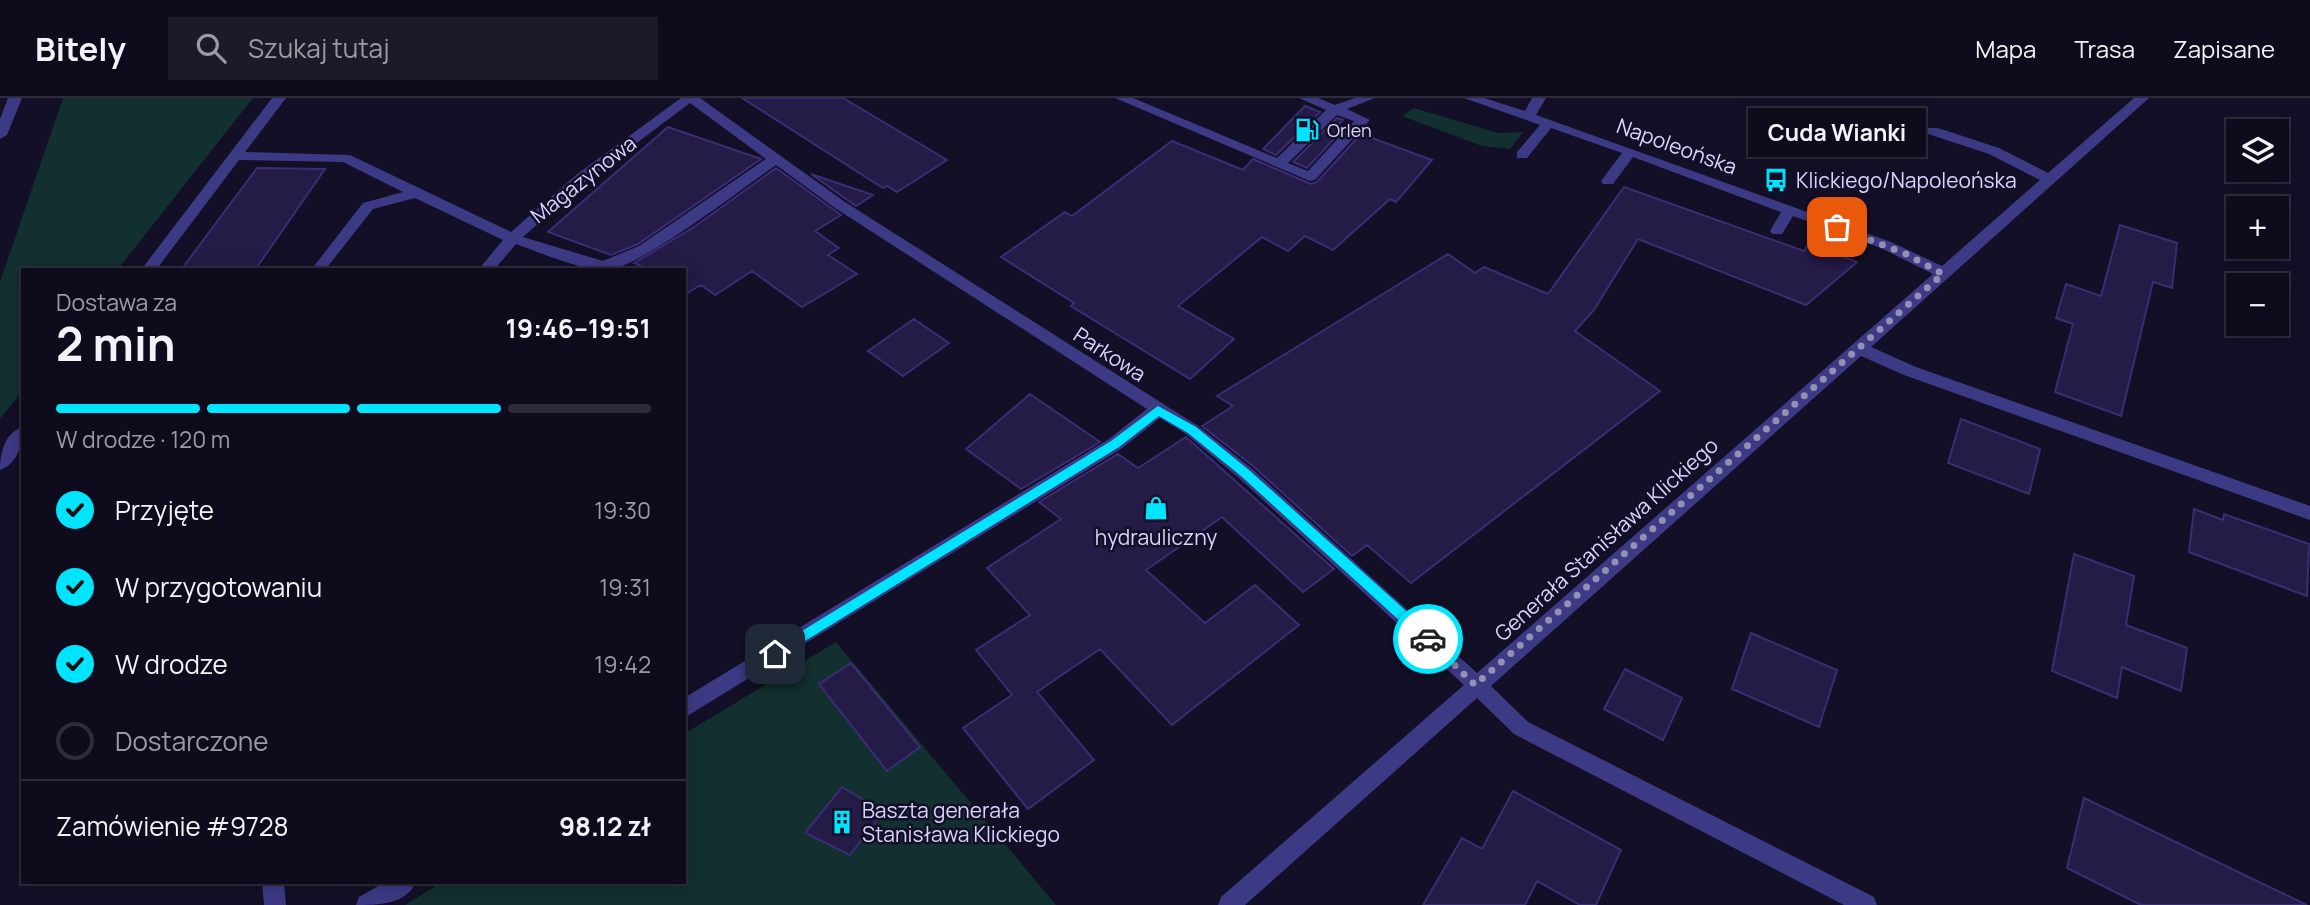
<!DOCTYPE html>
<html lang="pl">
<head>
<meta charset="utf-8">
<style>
  :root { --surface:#0e0b1c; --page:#1c1929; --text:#f1f3f6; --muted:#9b9ba3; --line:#2e2b3b; --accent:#00e5ff }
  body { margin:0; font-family:Manrope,sans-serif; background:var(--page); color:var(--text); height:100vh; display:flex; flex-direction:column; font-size:26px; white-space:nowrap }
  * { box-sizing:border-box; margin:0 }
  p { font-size:23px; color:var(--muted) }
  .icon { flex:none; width:38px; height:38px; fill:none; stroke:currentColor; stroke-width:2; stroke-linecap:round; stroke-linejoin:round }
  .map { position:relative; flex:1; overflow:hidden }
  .side { position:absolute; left:21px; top:170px; width:665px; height:616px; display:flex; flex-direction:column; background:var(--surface); border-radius:0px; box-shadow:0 4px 18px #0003,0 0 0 2px var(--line) }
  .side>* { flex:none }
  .fabs { position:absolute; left:2226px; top:21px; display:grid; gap:14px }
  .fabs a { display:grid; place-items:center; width:63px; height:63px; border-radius:0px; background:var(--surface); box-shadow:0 4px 18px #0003,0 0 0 2px var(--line); font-size:35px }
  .pin { position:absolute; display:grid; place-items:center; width:60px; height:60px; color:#fff; margin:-30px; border-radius:14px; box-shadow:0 4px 10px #0006 }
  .courier { position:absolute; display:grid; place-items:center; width:70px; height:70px; margin:-35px; border:5px solid #00e5ff; border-radius:50%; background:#fff; color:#222; box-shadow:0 2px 9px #0007 }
  .bubble { position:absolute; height:49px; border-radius:0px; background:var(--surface); box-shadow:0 4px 18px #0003,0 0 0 2px var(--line); font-size:23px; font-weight:700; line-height:49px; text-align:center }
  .headline em { font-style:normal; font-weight:700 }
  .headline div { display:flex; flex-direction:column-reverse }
  .headline { display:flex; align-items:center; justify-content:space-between; height:119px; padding:0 35px }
  h1 { font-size:46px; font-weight:700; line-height:52px }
  .bar { display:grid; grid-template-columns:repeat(4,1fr); gap:10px 7px; align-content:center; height:84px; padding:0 35px }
  .bar i { height:9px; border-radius:5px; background:var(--line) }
  .bar .current { background:var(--accent) }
  .bar p { grid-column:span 4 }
  .line { display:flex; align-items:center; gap:18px; padding:0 35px; border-top:2px solid var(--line) }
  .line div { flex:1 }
  ol { padding:0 35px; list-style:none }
  li { display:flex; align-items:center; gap:21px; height:77px }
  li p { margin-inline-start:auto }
  li .icon { padding:7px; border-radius:50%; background:var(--accent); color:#111; stroke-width:4 }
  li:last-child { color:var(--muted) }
  li i { width:38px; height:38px; border:4px solid var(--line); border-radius:50% }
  header { display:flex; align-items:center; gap:42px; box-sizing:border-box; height:98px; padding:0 35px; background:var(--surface); border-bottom:2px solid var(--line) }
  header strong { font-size:33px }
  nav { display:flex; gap:38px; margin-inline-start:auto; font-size:24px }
  .search { width:490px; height:63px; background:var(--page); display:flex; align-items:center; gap:18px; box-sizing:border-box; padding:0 24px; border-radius:0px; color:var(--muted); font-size:26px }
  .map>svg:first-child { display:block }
  .green { fill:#12302f }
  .building { fill:#241b47; stroke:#3b2d73; stroke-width:2 }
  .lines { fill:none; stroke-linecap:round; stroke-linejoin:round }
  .minor { fill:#3d3a85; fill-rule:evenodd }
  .route { fill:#00e5ff }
  .done { stroke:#948fb3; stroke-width:7; stroke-dasharray:0 12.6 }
  .labels { text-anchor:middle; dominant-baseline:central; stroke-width:5; stroke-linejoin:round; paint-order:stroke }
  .far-poi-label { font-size:18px; fill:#d9d4ff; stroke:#130f26; text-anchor:start }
  .street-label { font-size:21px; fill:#d9d4ff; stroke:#130f26 }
  .poi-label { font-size:21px; fill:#d9d4ff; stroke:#130f26; text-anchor:start }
</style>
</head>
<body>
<header>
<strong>Bitely</strong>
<div class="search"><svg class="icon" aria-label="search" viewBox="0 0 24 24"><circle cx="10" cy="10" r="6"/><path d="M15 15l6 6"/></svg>Szukaj tutaj</div>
<nav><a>Mapa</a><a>Trasa</a><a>Zapisane</a></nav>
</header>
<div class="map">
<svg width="2310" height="807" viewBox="0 0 2310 807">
  <rect width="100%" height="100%" fill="#130f26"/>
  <path class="green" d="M63 0H253L118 171 23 172V292L0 321V184Z
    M1414 10 1498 35 1523 34 1510 51 1482 48 1402 18Z
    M836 544 1056 807H405L442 784H684V636Z"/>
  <path class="building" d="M742 0H843L947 62 897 94 887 88 883 90Z
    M1305 8 1320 14 1276 57 1263 51Z
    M1337 20 1343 22 1338 27 1345 29 1307 70 1293 64Z
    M668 29 761 61 638 146 611 157 548 134Z
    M1361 36 1432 62 1396 104 1390 101 1333 152 1305 138 1288 153 1262 139 1178 208 1234 241 1190 281 1071 208 1074 205 1001 159 1065 114 1072 118 1172 43 1243 72 1253 61 1311 86 1317 84Z
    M257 70 325 71 255 172H181Z
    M776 70 841 117 815 133 839 150 828 157 857 176 802 209 752 173 715 197 701 187 684 197V172H650L634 165 694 129Z
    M811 76 873 97 856 108Z
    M1624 89 1804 153 1809 145 1857 164 1806 207 1638 141 1594 212 1575 233 1660 293 1411 485 1367 447 1352 458 1253 368 1202 328 1233 308 1217 298 1448 156 1475 175 1484 169 1548 196Z
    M2120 127 2177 145 2172 190 2153 184 2121 318 2055 294 2073 226 2056 220 2066 186 2101 198Z
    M914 221 949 245 903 278 868 253Z
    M1030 296 1100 344 1021 391 966 351Z
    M1961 321 2040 351 2029 396 1948 365Z
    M1186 339 1334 471 1303 494 1222 419 1146 472 1205 525 1255 487 1299 527 1172 627 1100 551 1037 594 1094 662 1028 711 963 630 1012 597 976 552 1030 517 987 470 1061 421 1039 404 1118 356 1138 370Z
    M2194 411 2223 422 2224 416 2309 446 2307 498 2189 454Z
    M2074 456 2134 478 2126 527 2187 550 2181 593 2122 569 2117 600 2052 573Z
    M1751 535 1837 572 1819 629 1732 591Z
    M851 565 920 649 887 673 819 586Z
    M1625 571 1682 600 1663 642 1604 611Z
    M842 689 883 714 850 757 805 735Z
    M1513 693 1621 752 1596 807H1580L1537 783 1525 807H1423L1462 740 1482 751Z
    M2084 700 2307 807H2141L2067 770Z"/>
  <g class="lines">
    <path class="minor" d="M8 0H22L7 37 0 41V21Z
      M272 0H286L245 54 350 57 511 134 576 77 681 0H700L845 104 1198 328 1251 370 1477 575 1933 176 1881 150 1793 118 1782 136H1772L1770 133 1781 114 1633 59 1613 86H1603L1601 83 1622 55 1551 30 1527 60H1517V54L1540 27 1464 0H1484L1525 13 1532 0H1546L1536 17 1891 144 1942 168 2040 82 1989 56 1928 36V30H1938L1999 50 2048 75 2134 0H2149L1871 249 1916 269 2310 408V422L1904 277 1861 258 1491 588 1528 624 1874 799 1877 807H1844L1514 636 1477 600 1245 807H1218L1221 799 1464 587 1239 380 1186 336 1160 320 1121 351 684 620V600L1109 341 1147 311 835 110 776 67C743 90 641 169 608 172 582 173 541 155 516 146L494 172H478L503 142 415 100 373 111 325 172H311L363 105 403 94 343 64 239 62 156 172H141ZM690 5 766 61 639 148 603 163 523 139 586 83Z
      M1115 0H1133L1277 60 1326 12 1299 0H1318L1335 7 1355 0H1375L1347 11 1370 22 1315 82 1310 83ZM1337 17 1354 23 1308 73 1288 65Z
      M23 329C23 345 18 366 0 372 0 355 5 334 23 329Z
      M262 784H284L286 807H264Z
      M385 784H416C406 807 377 807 356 807L359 799Z"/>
  </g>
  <path class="route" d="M1158 308 1196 329 1249 372 1433 537V545H1424L1241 378 1188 335 1159 318 1119 349 779 559H771V552L1111 343Z"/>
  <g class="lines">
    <path class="done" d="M1428 541 1475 587 1943 176 1906 156 1837 129"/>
  </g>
  <defs>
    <g id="fuel-bare" transform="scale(1.89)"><path d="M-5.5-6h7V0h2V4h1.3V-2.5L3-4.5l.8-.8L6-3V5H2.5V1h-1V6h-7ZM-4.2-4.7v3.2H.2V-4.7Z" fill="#00e5ff" stroke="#130f26" stroke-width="2.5" paint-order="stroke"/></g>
    <g id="bus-bare" transform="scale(1.89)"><path d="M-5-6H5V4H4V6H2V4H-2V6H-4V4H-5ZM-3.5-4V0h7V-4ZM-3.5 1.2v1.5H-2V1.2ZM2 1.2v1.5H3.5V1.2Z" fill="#00e5ff" stroke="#130f26" stroke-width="2.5" paint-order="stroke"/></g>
    <g id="shop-bare" transform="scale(1.89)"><path d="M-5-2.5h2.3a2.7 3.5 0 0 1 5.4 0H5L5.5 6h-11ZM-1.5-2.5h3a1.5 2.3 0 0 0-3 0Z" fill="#00e5ff" stroke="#130f26" stroke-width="2.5" paint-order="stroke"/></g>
    <g id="building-bare" transform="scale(1.89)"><path d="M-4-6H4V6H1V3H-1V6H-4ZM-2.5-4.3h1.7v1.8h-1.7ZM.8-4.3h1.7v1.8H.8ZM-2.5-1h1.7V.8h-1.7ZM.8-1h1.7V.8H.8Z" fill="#00e5ff" stroke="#130f26" stroke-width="2.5" paint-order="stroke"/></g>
  </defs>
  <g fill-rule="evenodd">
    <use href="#fuel-bare" x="1307" y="32"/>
    <use href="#bus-bare" x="1776" y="82"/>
    <use href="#shop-bare" x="1156" y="410"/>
    <use href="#building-bare" x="842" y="724"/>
  </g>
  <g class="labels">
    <g class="far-poi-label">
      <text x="1327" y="32">Orlen</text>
    </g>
    <g class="street-label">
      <text transform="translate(1677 48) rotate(20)">Napoleońska</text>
      <text transform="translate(583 81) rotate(-38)">Magazynowa</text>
      <text transform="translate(1110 256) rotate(33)">Parkowa</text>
      <text transform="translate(1606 441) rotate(-42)">Generała Stanisława Klickiego</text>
    </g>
    <g class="poi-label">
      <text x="1796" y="82">Klickiego/Napoleońska</text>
      <text x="1156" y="439" text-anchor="middle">hydrauliczny</text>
      <text x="862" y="712">Baszta generała<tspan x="862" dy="24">Stanisława Klickiego</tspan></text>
    </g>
  </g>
</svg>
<div class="fabs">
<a><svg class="icon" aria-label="layers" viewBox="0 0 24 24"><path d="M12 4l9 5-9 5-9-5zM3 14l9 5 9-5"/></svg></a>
<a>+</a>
<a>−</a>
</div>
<div class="pin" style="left:1837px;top:129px;background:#ea580c"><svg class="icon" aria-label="bag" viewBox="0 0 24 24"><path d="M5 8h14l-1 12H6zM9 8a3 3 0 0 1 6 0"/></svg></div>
<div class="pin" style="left:775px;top:556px;background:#1f2937"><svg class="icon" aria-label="home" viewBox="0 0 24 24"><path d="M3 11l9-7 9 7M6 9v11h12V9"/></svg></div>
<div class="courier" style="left:1428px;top:541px"><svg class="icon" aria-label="car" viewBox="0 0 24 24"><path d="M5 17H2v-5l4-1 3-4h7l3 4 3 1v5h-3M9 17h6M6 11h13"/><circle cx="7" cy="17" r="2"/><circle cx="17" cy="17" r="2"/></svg></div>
<div class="bubble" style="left:1748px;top:10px;width:178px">Cuda Wianki</div>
<section class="side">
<div class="headline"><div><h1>2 min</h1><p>Dostawa za</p></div><em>19:46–19:51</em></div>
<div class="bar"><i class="current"></i><i class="current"></i><i class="current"></i><i></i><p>W drodze · 120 m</p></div>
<ol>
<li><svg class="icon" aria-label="check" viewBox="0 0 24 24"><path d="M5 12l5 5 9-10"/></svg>Przyjęte<p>19:30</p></li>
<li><svg class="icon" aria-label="check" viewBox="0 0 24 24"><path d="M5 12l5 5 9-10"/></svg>W przygotowaniu<p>19:31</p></li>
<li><svg class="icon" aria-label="check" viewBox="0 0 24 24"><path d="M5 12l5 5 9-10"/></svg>W drodze<p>19:42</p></li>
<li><i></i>Dostarczone</li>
</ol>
<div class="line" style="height:91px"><div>Zamówienie #9728</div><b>98.12 zł</b></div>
</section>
</div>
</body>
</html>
